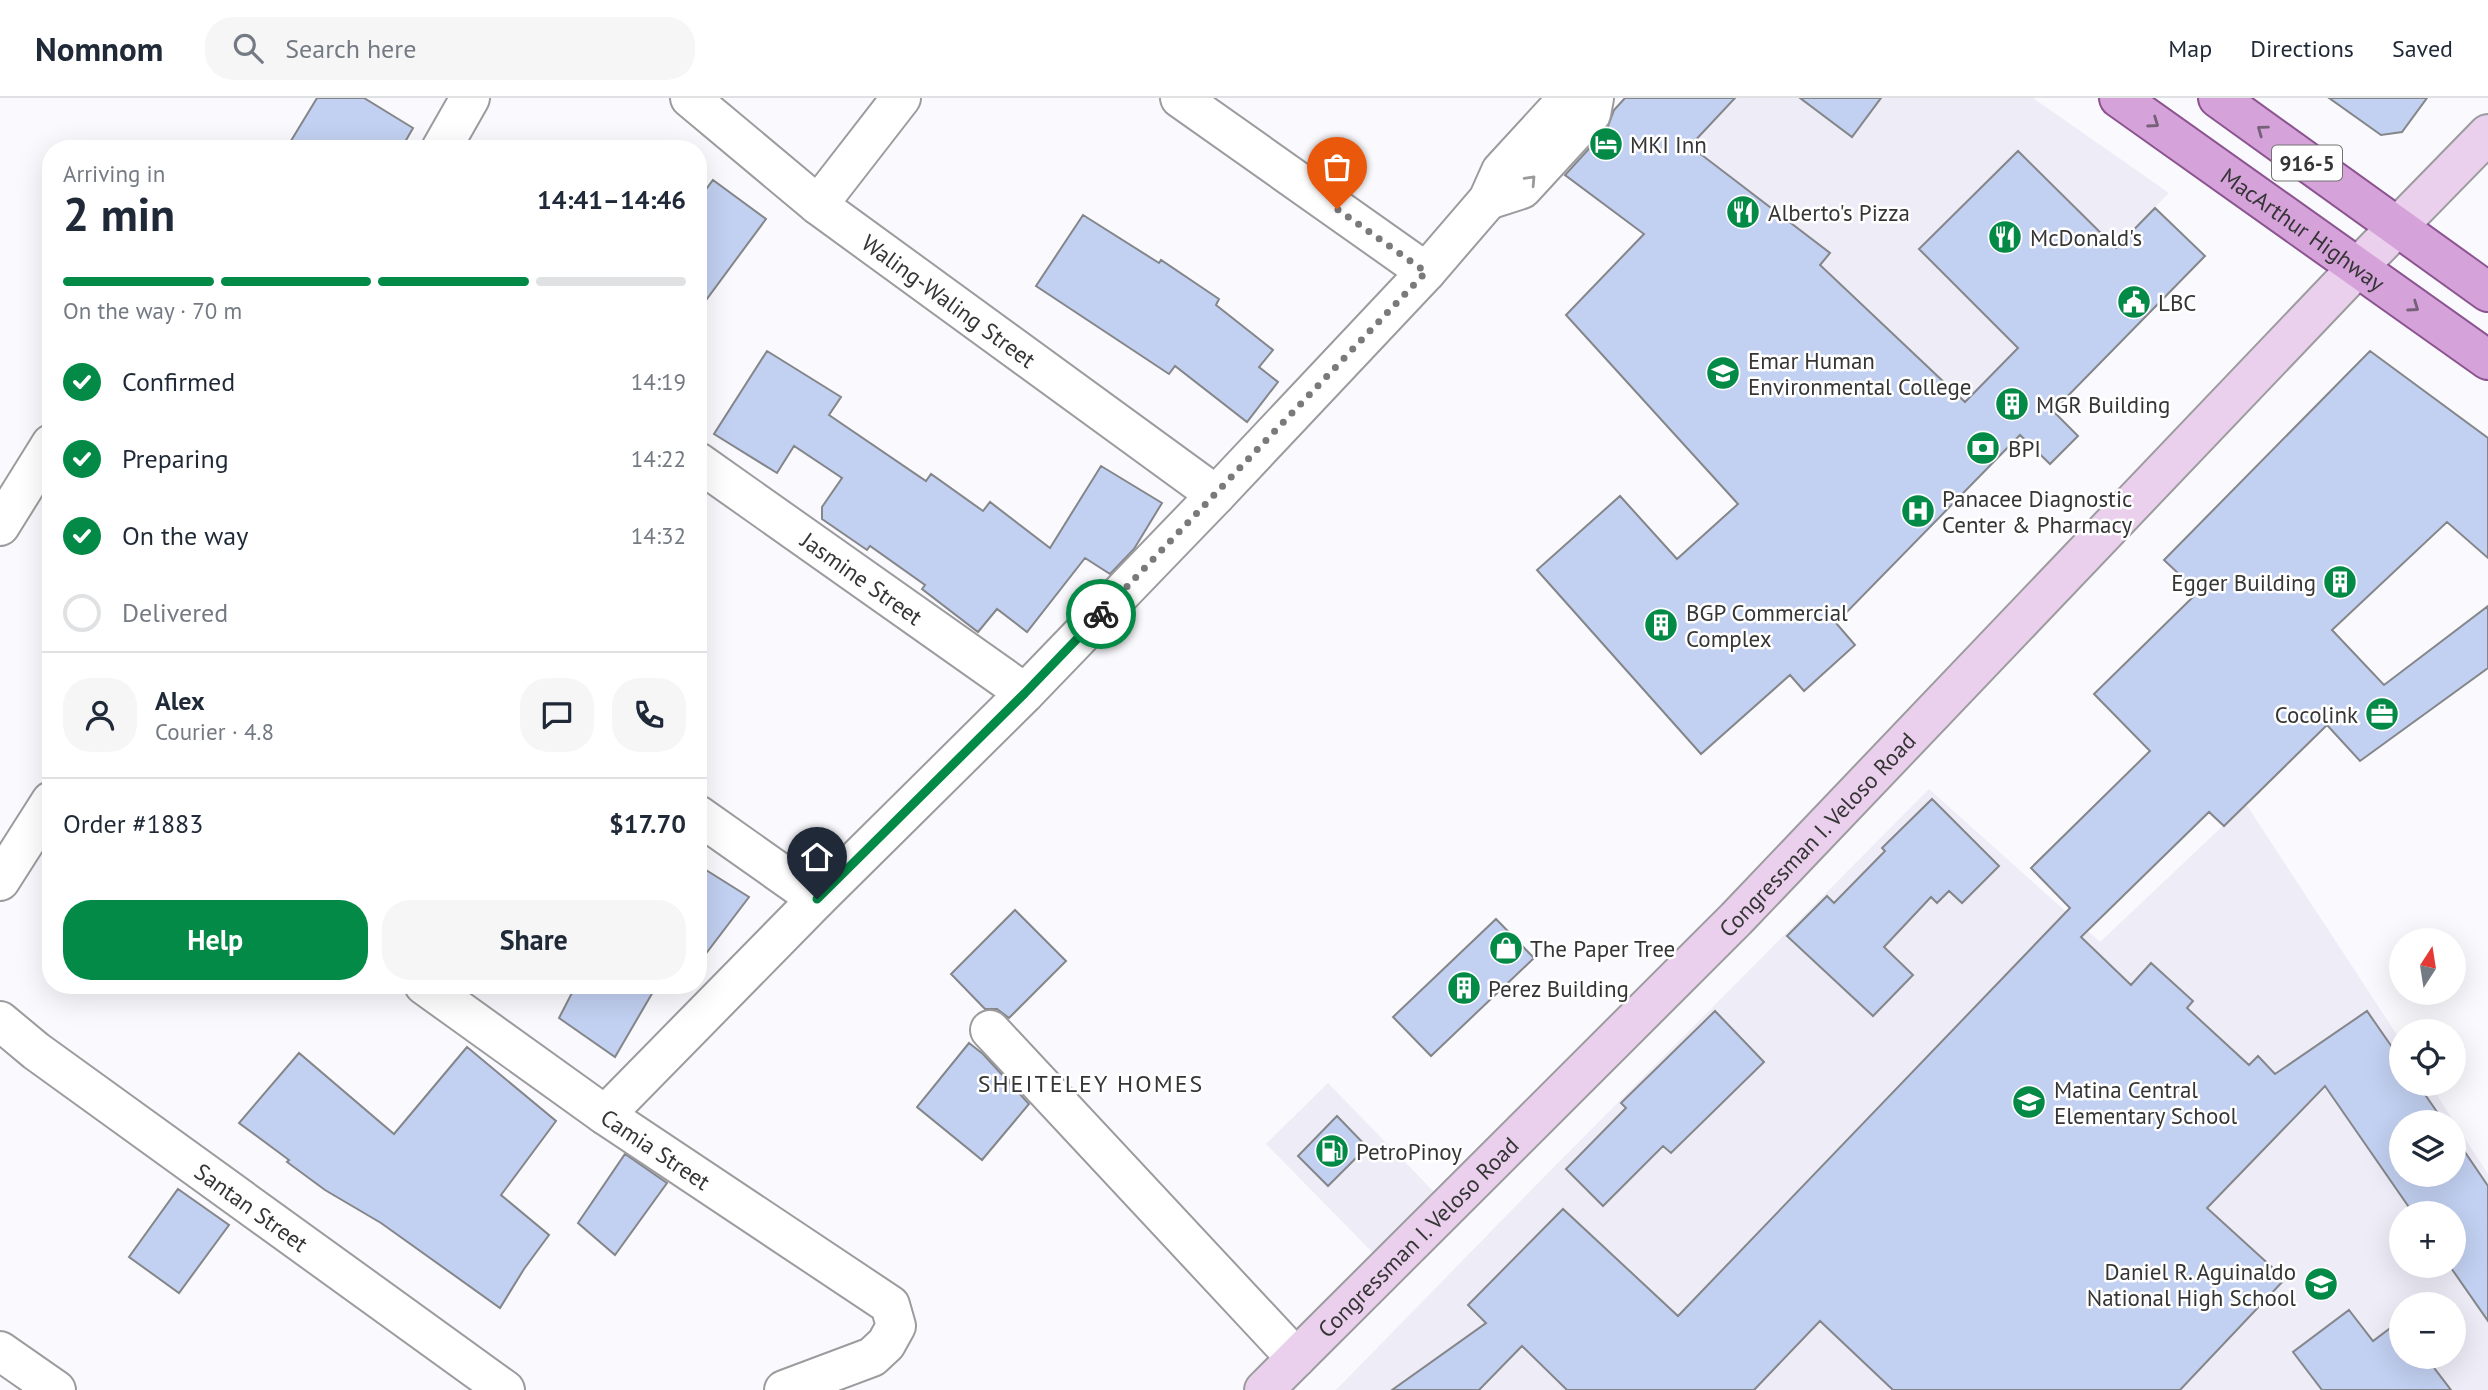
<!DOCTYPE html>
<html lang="en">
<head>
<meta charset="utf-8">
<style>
  :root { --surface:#fff; --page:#f6f6f7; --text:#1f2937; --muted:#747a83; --line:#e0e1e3; --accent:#028a46 }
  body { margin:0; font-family:"PT Sans",sans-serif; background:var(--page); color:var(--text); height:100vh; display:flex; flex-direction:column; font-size:26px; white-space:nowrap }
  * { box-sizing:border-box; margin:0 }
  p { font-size:23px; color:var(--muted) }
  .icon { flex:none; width:38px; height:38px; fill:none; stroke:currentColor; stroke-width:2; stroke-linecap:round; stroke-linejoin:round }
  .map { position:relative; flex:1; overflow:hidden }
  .panel { position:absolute; left:42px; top:42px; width:665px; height:854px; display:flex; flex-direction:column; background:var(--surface); border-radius:28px; box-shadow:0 7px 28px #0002 }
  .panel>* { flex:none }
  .needle { width:46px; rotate:12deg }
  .buttons { position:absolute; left:2389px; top:830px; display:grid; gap:14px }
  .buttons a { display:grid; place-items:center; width:77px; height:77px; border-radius:50%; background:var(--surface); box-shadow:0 7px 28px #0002; font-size:35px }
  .pin { position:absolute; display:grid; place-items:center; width:60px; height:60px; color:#fff; margin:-72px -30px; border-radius:50% 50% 50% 0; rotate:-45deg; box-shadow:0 0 7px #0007 }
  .pin .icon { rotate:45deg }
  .courier { position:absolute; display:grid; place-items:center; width:70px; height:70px; margin:-35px; border:5px solid #028a46; border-radius:50%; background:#fff; color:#222; box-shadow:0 2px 9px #0007 }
  .headline em { font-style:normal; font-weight:700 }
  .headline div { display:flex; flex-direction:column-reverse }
  .headline { display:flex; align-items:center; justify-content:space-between; height:119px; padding:0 21px }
  h1 { font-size:46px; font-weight:700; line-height:52px }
  .bar { display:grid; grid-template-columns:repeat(4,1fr); gap:10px 7px; align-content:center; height:84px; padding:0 21px }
  .bar i { height:9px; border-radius:5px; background:var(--line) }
  .bar .selected { background:var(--accent) }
  .bar p { grid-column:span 4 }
  .line { display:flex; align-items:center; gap:18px; padding:0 21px; border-top:2px solid var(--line) }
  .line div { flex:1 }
  .round { display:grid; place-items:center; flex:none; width:74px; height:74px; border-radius:28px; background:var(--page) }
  ol { padding:0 21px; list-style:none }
  li { display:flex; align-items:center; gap:21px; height:77px }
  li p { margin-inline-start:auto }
  li .icon { padding:7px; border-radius:50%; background:var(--accent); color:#fff; stroke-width:4 }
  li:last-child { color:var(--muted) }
  li i { width:38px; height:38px; border:4px solid var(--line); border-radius:50% }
  .cta { display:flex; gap:14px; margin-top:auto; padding:14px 21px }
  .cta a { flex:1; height:80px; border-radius:28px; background:var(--accent); color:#fff; font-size:28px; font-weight:700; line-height:80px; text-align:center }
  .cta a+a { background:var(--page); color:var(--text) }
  header { display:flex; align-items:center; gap:42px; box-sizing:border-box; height:98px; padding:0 35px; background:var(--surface); border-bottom:2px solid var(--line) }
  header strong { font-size:33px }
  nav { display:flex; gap:38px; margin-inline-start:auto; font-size:24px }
  .search { width:490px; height:63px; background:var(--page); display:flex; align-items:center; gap:18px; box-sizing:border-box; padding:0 24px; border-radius:28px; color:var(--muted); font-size:26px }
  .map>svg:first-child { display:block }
  .built { fill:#eeecf7; fill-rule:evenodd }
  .building { fill:#c2d0f1; stroke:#848689; stroke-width:2 }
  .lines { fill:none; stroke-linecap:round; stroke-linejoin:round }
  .street-casing { stroke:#9c9c9f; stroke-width:42 }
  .secondary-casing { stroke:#9c9c9f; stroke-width:42 }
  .primary-casing { stroke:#8b5490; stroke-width:42 }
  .street { stroke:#fff; stroke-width:38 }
  .secondary { stroke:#ead0ec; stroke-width:38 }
  .primary { stroke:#d6a2da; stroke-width:38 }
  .oneway { stroke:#756178 }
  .oneway2 { stroke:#9a9a9a }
  .done { stroke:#7a7a7c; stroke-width:7; stroke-dasharray:0 12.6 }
  .route { stroke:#028a46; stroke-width:9 }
  .labels { text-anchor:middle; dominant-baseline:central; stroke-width:5; stroke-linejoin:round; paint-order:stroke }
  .shield { fill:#fff; stroke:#727272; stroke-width:2 }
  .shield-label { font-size:21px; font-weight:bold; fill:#353536 }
  .poi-label { font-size:23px; fill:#353536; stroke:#fff; text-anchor:start }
  .street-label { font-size:23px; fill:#353536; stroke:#fff }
  .neighbourhood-label { font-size:24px; letter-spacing:2px; fill:#353536; stroke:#fff }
</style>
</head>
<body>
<header>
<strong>Nomnom</strong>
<div class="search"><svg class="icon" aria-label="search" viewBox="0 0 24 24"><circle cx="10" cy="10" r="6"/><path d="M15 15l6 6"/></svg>Search here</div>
<nav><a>Map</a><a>Directions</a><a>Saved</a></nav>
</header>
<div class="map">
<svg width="2488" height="1292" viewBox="0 0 2488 1292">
  <rect width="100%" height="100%" fill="#faf9fd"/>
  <path class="built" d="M1673 0H2033L2169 95 1922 348 1586 93Z
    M1929 691 2100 844 2246 706 2401 943V985H2429L2488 1076V1292H1336L1546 1077ZM2401 1024H2454V1076H2401ZM2401 1115H2454V1167H2401ZM2401 1206H2454V1258H2401Z
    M1328 985 1435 1095 1374 1156 1266 1046Z"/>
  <path class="building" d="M317 0H364L413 30 401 51H286Z
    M1625 0H1735L1690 48 1830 155 1820 167 1965 304 2018 250 1919 151 2018 53 2116 150 2155 110 2205 158 2053 313 2078 338 2050 366 2020 337 1836 525 1855 547 1804 593 1790 577 1701 656 1537 472 1620 398 1677 461 1738 406 1566 217 1644 136 1565 77 1607 31 1614 12Z
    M1800 0H1881L1852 39Z
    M2329 0H2427L2402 34 2381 37Z
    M713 82 766 121 698 213V102Z
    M1083 117 1159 165 1161 162 1219 201 1216 207 1273 252 1259 269 1278 284 1247 324 1175 268 1169 276 1036 188Z
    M767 253 841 299 829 317 926 383 931 376 983 413 990 404 1050 450 1101 368 1162 405 1134 451 1110 476 1085 460 1027 534 997 511 978 534 922 491 925 487 870 448 867 452 822 421V409L842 380 794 348 777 375 714 336Z
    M2370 253 2488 340V460L2447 424 2332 532 2384 587 2488 508V570L2360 663 2327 627 2224 728 2209 714 2081 839 2131 887 2151 865 2193 903 2187 910 2249 967 2258 958 2275 976 2367 913 2401 962V985H2417L2444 1024H2401V1076H2454V1038L2488 1088V1223L2449 1167H2454V1115H2413L2325 988 2207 1110 2285 1181 2180 1292H1893L1820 1223 1754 1292H1567L1522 1248 1479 1292H1392L1486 1225 1468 1207 1563 1111 1678 1218 2070 810 2031 770 2150 653 2094 596 2198 494 2164 462Z
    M1932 701 1999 768 1962 805 1949 793 1937 805 1931 799 1884 849 1913 877 1873 918 1787 838 1827 798 1834 805 1885 753 1882 750Z
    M698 767 749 799 698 866Z
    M1015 812 1066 863 1009 920 997 911H985L951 876Z
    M1496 821 1534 860 1431 958 1393 919Z
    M576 887H657L615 959 559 920Z
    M1715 913 1764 964 1671 1055 1663 1048 1603 1108 1566 1071 1626 1010 1621 1005Z
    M969 945 983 956 1029 1006 982 1062 917 1009Z
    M467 949 556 1023 501 1097 549 1137 524 1171 500 1210 381 1125 325 1092 287 1064 289 1062 239 1025 299 955 394 1036Z
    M1337 1018 1367 1049 1328 1088 1298 1058Z
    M625 1056 667 1085 615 1157 578 1125Z
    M178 1091 229 1127 179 1195 129 1159Z
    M2349 1212 2373 1243 2401 1222V1258H2425L2451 1292H2322L2293 1254Z"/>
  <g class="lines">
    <g class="street-casing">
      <g id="street">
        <path id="s1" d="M690 0 818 107 1216 397"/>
        <path d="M1180 0 1426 174"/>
        <path d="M441 51 470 0"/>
        <path d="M1488 102 1522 91 1591 16 1594 0"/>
        <path d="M818 107 901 0"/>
        <path id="s2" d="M698 364 1025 595"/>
        <path d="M0 428 51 346"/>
        <path d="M698 717 817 801"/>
        <path d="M0 783 51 703"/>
        <path id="s3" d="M424 887 605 1017 890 1207 896 1228 886 1246 872 1259 784 1292"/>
        <path id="s4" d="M0 923 36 953 505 1292"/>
        <path d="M990 932 1296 1260"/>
        <path d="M605 1017 817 801 1025 595 1216 397 1426 174 1488 102 1501 73 1568 0"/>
        <path d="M0 1253 56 1292"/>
      </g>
    </g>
    <g class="secondary-casing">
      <g id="secondary">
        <path id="s5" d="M1264 1292 1736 821 2358 169 2488 36"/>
      </g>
    </g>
    <g class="primary-casing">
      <g id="primary">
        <path id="s6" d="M2119 0 2488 262"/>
        <path d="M2218 0 2488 194"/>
      </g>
    </g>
    <use href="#street" class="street"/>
    <use href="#secondary" class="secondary"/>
    <use href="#primary" class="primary"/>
  </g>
  <defs><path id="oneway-chevron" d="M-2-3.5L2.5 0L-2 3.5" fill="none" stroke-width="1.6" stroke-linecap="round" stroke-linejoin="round" transform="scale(1.75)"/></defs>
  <g class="oneway">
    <use href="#oneway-chevron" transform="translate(2154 25) rotate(35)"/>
    <use href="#oneway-chevron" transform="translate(2262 32) rotate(-144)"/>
    <use href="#oneway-chevron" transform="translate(2414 209) rotate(35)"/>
  </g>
  <use class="oneway2" href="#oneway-chevron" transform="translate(1531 82) rotate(-47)"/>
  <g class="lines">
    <path class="done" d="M1101 516 1426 174 1337 111"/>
    <path class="route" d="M817 801 1025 595 1101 516"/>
  </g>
  <defs>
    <g id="hotel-disc" transform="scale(1.75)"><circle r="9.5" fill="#028a46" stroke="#fff"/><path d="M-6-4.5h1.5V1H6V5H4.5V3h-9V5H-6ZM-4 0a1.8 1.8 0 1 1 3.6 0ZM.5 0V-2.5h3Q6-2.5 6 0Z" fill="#fff"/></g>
    <g id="restaurant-disc" transform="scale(1.75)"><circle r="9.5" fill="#028a46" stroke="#fff"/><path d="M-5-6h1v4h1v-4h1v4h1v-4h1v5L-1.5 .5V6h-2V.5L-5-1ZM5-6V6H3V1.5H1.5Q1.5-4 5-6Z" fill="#fff"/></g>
    <g id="civic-disc" transform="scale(1.75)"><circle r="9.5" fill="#028a46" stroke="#fff"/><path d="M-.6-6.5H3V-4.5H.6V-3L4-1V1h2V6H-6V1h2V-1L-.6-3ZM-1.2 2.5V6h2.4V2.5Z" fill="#fff"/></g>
    <g id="university-disc" transform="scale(1.75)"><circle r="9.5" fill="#028a46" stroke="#fff"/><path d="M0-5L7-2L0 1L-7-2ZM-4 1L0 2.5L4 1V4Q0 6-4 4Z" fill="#fff"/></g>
    <g id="building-disc" transform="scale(1.75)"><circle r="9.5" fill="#028a46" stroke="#fff"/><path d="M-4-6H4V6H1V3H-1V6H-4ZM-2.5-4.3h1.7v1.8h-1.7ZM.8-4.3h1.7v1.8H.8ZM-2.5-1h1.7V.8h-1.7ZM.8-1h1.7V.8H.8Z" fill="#fff"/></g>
    <g id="bank-disc" transform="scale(1.75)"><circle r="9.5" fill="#028a46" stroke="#fff"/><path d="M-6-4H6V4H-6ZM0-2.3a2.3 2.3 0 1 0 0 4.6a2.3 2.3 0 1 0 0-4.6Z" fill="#fff"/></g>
    <g id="hospital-disc" transform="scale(1.75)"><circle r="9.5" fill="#028a46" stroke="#fff"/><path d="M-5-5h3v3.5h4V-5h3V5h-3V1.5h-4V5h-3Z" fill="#fff"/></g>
    <g id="office-disc" transform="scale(1.75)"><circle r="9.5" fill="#028a46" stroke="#fff"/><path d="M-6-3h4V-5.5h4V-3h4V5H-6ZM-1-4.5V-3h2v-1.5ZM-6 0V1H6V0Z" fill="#fff"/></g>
    <g id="shop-disc" transform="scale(1.75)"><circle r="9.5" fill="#028a46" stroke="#fff"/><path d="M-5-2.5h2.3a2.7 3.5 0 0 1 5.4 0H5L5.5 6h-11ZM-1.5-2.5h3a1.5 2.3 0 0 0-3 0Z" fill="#fff"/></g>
    <g id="school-disc" transform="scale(1.75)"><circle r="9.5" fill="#028a46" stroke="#fff"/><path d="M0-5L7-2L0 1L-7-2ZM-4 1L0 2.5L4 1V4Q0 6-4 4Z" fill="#fff"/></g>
    <g id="fuel-disc" transform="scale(1.75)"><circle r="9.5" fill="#028a46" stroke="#fff"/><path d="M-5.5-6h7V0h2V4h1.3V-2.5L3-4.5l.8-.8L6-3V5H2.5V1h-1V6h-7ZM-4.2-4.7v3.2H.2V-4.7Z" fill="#fff"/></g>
  </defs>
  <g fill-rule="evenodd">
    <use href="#hotel-disc" x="1606" y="46"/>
    <use href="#restaurant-disc" x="1743" y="114"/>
    <use href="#restaurant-disc" x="2005" y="139"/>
    <use href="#civic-disc" x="2134" y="204"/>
    <use href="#university-disc" x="1723" y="275"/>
    <use href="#building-disc" x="2012" y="306"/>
    <use href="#bank-disc" x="1983" y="350"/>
    <use href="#hospital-disc" x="1918" y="413"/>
    <use href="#building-disc" x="2340" y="484"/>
    <use href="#building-disc" x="1661" y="527"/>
    <use href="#office-disc" x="2382" y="616"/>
    <use href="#shop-disc" x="1506" y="850"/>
    <use href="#building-disc" x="1464" y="890"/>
    <use href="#school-disc" x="2029" y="1004"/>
    <use href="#fuel-disc" x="1332" y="1053"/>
    <use href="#school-disc" x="2321" y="1186"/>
  </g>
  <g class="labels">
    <rect class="shield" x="2272" y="47.5" width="70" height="35" rx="5"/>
    <g class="shield-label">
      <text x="2307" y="65">916-5</text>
    </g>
    <g class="poi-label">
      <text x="1630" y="46">MKI Inn</text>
      <text x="1768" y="114">Alberto's Pizza</text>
      <text x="2030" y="139">McDonald's</text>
      <text x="2158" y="204">LBC</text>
      <text x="1748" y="262">Emar Human<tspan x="1748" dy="26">Environmental College</tspan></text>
      <text x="2036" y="306">MGR Building</text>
      <text x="2008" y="350">BPI</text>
      <text x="1942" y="400">Panacee Diagnostic<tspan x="1942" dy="26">Center &amp; Pharmacy</tspan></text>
      <text x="2316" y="484" text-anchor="end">Egger Building</text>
      <text x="1686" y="514">BGP Commercial<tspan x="1686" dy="26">Complex</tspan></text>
      <text x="2358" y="616" text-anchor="end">Cocolink</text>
      <text x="1530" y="850">The Paper Tree</text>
      <text x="1488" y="890">Perez Building</text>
      <text x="2054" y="991">Matina Central<tspan x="2054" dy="26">Elementary School</tspan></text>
      <text x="1356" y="1053">PetroPinoy</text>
      <text x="2296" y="1173" text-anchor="end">Daniel R. Aguinaldo<tspan x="2296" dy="26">National High School</tspan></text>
    </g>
    <g class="street-label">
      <text stroke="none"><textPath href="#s6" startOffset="226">MacArthur Highway</textPath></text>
      <text stroke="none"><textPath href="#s1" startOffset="329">Waling-Waling Street</textPath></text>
      <text stroke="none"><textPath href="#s2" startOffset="201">Jasmine Street</textPath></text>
      <text stroke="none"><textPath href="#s5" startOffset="784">Congressman I. Veloso Road</textPath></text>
      <text stroke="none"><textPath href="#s3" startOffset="284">Camia Street</textPath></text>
      <text stroke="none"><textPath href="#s4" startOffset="313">Santan Street</textPath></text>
      <text stroke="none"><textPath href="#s5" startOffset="217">Congressman I. Veloso Road</textPath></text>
    </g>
    <g class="neighbourhood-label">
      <text x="1091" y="985">SHEITELEY HOMES</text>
    </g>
  </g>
</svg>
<div class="buttons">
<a><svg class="needle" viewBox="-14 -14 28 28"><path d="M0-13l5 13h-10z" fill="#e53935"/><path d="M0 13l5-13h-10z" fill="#747a83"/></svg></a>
<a><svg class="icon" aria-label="locate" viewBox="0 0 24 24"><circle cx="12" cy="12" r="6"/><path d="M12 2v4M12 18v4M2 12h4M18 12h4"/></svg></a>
<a><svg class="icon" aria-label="layers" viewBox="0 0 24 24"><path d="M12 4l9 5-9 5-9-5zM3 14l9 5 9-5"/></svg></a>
<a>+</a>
<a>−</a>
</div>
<div class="pin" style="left:1337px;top:111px;background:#ea580c"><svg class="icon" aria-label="bag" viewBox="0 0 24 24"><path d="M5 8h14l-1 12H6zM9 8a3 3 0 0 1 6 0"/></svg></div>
<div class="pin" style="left:817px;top:801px;background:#1f2937"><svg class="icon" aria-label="home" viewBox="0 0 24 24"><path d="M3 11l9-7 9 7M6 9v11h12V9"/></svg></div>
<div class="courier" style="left:1101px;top:516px"><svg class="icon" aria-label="bike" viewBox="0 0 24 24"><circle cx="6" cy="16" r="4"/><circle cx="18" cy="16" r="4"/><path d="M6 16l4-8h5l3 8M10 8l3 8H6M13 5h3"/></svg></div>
<section class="panel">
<div class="headline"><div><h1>2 min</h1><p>Arriving in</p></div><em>14:41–14:46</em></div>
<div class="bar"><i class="selected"></i><i class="selected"></i><i class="selected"></i><i></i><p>On the way · 70 m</p></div>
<ol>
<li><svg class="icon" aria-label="check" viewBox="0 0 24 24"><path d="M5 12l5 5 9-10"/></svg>Confirmed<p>14:19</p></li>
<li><svg class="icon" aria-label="check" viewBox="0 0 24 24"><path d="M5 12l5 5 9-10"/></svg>Preparing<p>14:22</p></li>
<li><svg class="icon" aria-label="check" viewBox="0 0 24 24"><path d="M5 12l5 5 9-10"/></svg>On the way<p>14:32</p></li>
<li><i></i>Delivered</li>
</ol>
<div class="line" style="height:126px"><a class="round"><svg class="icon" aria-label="person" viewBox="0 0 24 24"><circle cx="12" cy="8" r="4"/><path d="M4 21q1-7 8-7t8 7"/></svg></a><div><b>Alex</b><p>Courier · 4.8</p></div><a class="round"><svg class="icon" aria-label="chat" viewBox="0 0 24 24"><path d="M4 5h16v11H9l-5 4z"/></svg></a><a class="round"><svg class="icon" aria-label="phone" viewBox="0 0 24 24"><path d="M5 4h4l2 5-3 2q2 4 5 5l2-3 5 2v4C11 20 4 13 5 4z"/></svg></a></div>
<div class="line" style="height:91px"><div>Order #1883</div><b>$17.70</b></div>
<div class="cta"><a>Help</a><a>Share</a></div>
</section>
</div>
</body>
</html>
